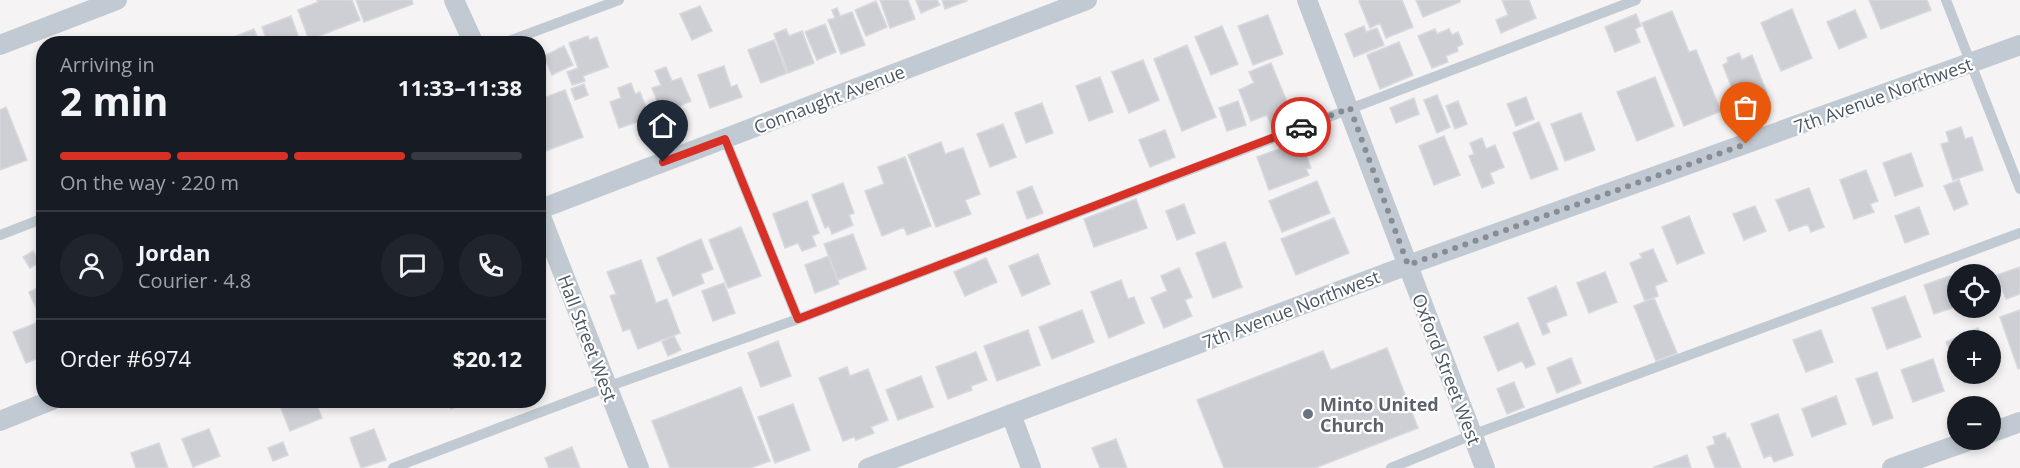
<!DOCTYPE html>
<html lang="en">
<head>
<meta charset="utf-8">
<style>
  :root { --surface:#171b24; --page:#20242c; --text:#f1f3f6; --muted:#9ea1a6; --line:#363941; --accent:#d93025 }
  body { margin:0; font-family:"Open Sans",sans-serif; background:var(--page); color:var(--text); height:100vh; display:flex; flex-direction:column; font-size:22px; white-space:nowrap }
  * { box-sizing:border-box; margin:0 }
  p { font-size:20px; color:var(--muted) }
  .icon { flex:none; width:33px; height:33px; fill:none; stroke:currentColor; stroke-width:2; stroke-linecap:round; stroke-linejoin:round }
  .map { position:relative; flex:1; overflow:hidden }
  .sheet { position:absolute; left:36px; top:36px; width:510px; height:372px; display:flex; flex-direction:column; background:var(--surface); border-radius:24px; box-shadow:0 3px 9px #0003 }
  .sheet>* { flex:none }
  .tools { position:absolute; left:1947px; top:264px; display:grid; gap:12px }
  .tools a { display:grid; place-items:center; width:54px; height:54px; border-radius:50%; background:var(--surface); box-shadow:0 3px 9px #0003; font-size:30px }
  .pin { position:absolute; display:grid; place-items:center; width:51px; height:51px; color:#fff; margin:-62px -26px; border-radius:50% 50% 50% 0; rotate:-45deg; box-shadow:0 0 6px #0007 }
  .pin .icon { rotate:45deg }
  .courier { position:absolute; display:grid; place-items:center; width:60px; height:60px; margin:-30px; border:4px solid #d93025; border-radius:50%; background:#fff; color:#222; box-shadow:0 2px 8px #0007 }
  .head em { font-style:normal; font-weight:700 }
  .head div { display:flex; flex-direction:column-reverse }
  .head { display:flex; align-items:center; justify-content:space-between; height:102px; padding:0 24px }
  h1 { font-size:39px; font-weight:700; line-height:45px }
  .bar { display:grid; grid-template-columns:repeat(4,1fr); gap:9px 6px; align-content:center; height:72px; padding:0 24px }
  .bar i { height:8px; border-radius:4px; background:var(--line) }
  .bar .selected { background:var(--accent) }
  .bar p { grid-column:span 4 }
  .line { display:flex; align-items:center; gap:15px; padding:0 24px; border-top:2px solid var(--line) }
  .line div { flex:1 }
  .round { display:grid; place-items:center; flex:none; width:63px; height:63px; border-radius:32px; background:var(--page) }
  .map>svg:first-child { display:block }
  .building { fill:#cdcfd5; stroke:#d7d9de; stroke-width:1.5 }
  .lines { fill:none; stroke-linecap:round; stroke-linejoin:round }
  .lane { stroke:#c1cad2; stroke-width:10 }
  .street { stroke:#c1cad2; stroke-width:20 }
  .done { stroke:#868d94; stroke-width:6; stroke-dasharray:0 10.8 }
  .route { stroke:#d93025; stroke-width:8 }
  .worship-dot { fill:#6b7280; stroke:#fff; stroke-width:2 }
  .labels { text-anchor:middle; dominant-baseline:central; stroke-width:4.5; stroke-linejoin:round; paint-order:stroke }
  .street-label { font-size:18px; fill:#4a5661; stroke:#fff }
  .worship-label { font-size:18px; font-weight:bold; fill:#5b616d; stroke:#fff; text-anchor:start }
</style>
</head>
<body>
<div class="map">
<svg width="2020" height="468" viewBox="0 0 2020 468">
  <rect width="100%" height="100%" fill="#f5f3f3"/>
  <path class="building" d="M317 0H352L360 20 309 40 298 10 318 2Z
    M356 0H412L413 4 364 22Z
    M880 0H908L915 19 890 28Z
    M916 0H937L940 5 921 13Z
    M942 0H966L967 1 945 9Z
    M1361 0H1402L1413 27 1386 38 1380 23 1370 28 1359 1Z
    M1416 0H1460V2L1423 17Z
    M1502 0H1529L1536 18 1501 33 1496 20 1508 15Z
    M1869 0H1927L1931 10 1881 29Z
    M876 1 887 27 866 36 855 10Z
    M700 6 712 31 692 40 680 14Z
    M837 8 840 16 852 12 865 45 841 54 828 20 835 18 832 10Z
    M1792 9 1812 58 1781 71 1761 23Z
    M1855 10 1867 37 1839 49 1827 22Z
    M1672 11 1689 52 1696 50 1721 111 1684 126 1642 23Z
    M1636 14 1641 26 1635 29 1640 42 1615 52 1605 27Z
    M1268 15 1283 54 1253 65 1238 26Z
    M291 16 301 44H268L262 27Z
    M825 24 836 52 817 60 805 32Z
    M1222 26 1238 64 1211 75 1195 37Z
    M1364 26 1366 32 1377 28 1384 45 1354 57 1345 34Z
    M254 29 260 44H231L229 39Z
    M786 29 789 36 802 31 814 63 788 73 774 34Z
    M1435 29 1437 34 1449 29 1452 35 1458 32 1463 44 1457 47 1458 51 1446 56 1448 62 1432 68 1418 36Z
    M588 36 589 40 597 37 608 67 583 76 585 81 572 85 567 72 578 68 569 43Z
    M774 40 787 73 761 83 748 50Z
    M1399 42 1413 75 1380 89 1367 55Z
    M1187 45 1216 117 1182 131 1154 59Z
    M564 46 573 65 552 75 544 56Z
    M1739 53 1742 60 1752 55 1767 93 1738 104 1723 65 1728 62 1727 58Z
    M1143 60 1159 100 1129 113 1112 72Z
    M1271 63 1294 119 1272 128 1267 115 1251 121 1239 90 1254 83 1249 72Z
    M724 66 731 87 737 85 742 97 710 108 698 75Z
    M666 67 672 81 681 78 691 101 662 113 652 88 661 85 655 71Z
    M1100 77 1113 112 1089 121 1076 86Z
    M1655 77 1674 126 1637 141 1617 92Z
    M631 83 635 94 640 92 650 118 619 128 610 102 621 98 618 88Z
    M584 84 588 95 575 100 571 89Z
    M565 90 583 137 540 153 538 147V100Z
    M1437 95 1450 127 1437 133 1424 100Z
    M1526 97 1534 119 1516 126 1507 104Z
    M1414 98 1419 114 1396 123 1390 108Z
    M1238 101 1246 125 1227 131 1219 108Z
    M1458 101 1467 124 1455 129 1446 106Z
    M1042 103 1053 133 1026 143 1015 113Z
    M6 107 27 160 0 170V110Z
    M1581 113 1595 150 1565 161 1551 124Z
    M1539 122 1558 169 1531 179 1513 133Z
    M1003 124 1016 157 990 167 977 134Z
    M1961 127 1965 139 1972 137 1983 170 1953 180 1941 144 1949 142 1946 132Z
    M1165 130 1175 157 1150 167 1139 140Z
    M1444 136 1460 175 1434 185 1419 146Z
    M1482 138 1486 149 1495 145 1504 167 1490 173 1494 183 1482 188 1469 156 1474 154 1470 143Z
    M1301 141 1311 168 1306 169 1309 175 1269 190 1257 157Z
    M941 142 945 154 963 148 980 194 965 200 971 214 936 227 908 155Z
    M1911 153 1923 186 1895 196 1883 163Z
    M905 157 931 226 907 235 904 227 882 236 865 191 884 184 878 167Z
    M1866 170 1878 201 1870 204 1874 212 1854 219 1840 180Z
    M1959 180 1968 204 1954 210 1944 186Z
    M1317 181 1330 213 1282 232 1269 201Z
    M843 183 854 213 849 215 853 225 832 234 829 226 825 228 812 195Z
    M1032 186 1043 213 1027 219 1017 192Z
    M1809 188 1824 227 1811 232 1808 224 1789 231 1776 200Z
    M1136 199 1147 228 1094 247 1084 219Z
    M807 201 819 233 812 236 816 246 802 251 798 243 785 248 773 214Z
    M1184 204 1195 233 1177 240 1166 211Z
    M1755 206 1766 231 1744 240 1733 214Z
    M1919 207 1929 234 1905 243 1895 216Z
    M1689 216 1704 253 1677 264 1662 227Z
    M1334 218 1349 253 1296 275 1281 239Z
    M741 227 761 276 728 288 709 240Z
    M853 234 866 269 838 280 824 244Z
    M701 239 713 269 701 274 704 283 673 296 657 258Z
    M1225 242 1242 287 1213 298 1196 253Z
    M1653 249 1667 281 1655 286 1658 296 1645 301 1630 263 1642 258 1640 254Z
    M33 251 40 262 30 268 23 257Z
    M1038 254 1050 284 1022 296 1009 266Z
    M829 256 839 284 815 293 805 265Z
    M986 258 997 282 965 296 954 272Z
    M641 260 656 303 667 299 680 333 638 349 630 329 623 331 610 296 616 294 607 272Z
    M2020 267V294L2006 299 1997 275Z
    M1179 268 1192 297 1185 300 1192 316 1164 328 1151 298 1167 291 1161 276Z
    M1605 272 1617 302 1589 313 1577 283Z
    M1950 276 1958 297V306L1934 314 1924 285Z
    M1121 280 1128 299 1134 297 1144 323 1109 338 1091 292Z
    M724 283 735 313 713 321 702 291Z
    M44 285V310L38 312 29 292Z
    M1556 286 1567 315 1546 323 1550 332 1543 335 1528 298Z
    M1905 296 1921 337 1887 349 1872 308Z
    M1654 298 1677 353 1656 361 1634 306Z
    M1082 310 1094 342 1052 359 1039 327Z
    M2020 310V368L2018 369 2000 317Z
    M44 320V356L26 363 13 332Z
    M1518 323 1535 364 1526 368 1522 361 1498 371 1484 337Z
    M1978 328 1984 340H1958V366L1946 342Z
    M1028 330 1040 365 997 381 984 346Z
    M1821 330 1833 362 1806 372 1793 340Z
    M674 336 681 350 668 356 662 342Z
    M778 341 791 376 761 387 748 353Z
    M1387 348 1418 428 1315 468H1224L1197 400 1323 351 1331 370Z
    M976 352 987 380 971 386 972 390 948 399 936 367Z
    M1571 358 1581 383 1557 393 1547 368Z
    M1933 359 1944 391 1913 402 1901 370Z
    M847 367 850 376 868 369 888 420 871 427 874 433 856 440 854 437 843 441 819 378Z
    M1877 372 1893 418 1873 425 1856 379Z
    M1961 374H1987L1965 383Z
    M921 376 933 407 898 420 886 390Z
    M1514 382 1524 407 1507 414 1497 389Z
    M741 387 770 461 750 468H670L652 421Z
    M1836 396 1846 424 1812 437 1802 409Z
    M285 400H315L322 418 290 431 279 403Z
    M447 400H473L451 409Z
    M793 404 810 450 775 463 758 417Z
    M1778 414 1793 455 1774 462 1771 455 1764 458 1751 424Z
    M209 429 220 456 193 467 182 439Z
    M374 429 386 460 361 468 350 438Z
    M1725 433 1727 439 1729 438 1741 468H1715L1707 447 1715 444 1713 437Z
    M1116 439 1127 468H1100L1092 448Z
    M283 442 288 455 273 461 268 448Z
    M159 443 168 468H136L131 453Z
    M572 447 580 468H549L545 458Z
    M1687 455 1691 468H1655L1654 467Z"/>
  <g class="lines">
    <path class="lane" d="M1946 0 2020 189
      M501 44 619 0
      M725 139 798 319
      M0 235 44 218
      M393 468 607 387 798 319 1636 0
      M1391 468 1472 435 2020 233"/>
    <path class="street" d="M454 0 474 44
      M1307 0 1485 468
      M0 45 117 0
      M538 209 639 468
      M538 210 1087 0
      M1011 414 1031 468
      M0 421 52 400
      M1990 433 2020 422
      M868 468 1408 265 2020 45
      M1892 468 1971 440"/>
  </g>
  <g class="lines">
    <path class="done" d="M1301 127 1350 108 1408 265 1746 144"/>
    <path class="route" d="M663 162 725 139 798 319 1301 127"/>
  </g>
  <circle class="worship-dot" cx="1308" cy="414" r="6"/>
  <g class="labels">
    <g class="street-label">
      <text transform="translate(1883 95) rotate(-20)">7th Avenue Northwest</text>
      <text transform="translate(829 99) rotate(-21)">Connaught Avenue</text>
      <text transform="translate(1291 309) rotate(-21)">7th Avenue Northwest</text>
      <text transform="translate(588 338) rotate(69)">Hall Street West</text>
      <text transform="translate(1447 369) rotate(69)">Oxford Street West</text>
    </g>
    <g class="worship-label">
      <text x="1320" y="404">Minto United<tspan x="1320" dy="21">Church</tspan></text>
    </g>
  </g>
</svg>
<div class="tools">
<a><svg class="icon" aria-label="locate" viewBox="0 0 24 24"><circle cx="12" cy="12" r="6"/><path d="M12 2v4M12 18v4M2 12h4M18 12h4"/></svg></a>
<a>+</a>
<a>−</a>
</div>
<div class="pin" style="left:1746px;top:144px;background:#ea580c"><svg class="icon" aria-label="bag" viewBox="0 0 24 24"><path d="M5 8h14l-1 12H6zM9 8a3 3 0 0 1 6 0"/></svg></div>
<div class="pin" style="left:663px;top:162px;background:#1f2937"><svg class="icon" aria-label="home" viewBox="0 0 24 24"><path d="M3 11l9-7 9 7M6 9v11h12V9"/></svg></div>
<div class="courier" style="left:1301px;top:127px"><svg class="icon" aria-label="car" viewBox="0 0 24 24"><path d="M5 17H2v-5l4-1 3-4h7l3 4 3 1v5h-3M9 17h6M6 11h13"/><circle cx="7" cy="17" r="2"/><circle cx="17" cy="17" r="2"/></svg></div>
<section class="sheet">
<div class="head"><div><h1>2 min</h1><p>Arriving in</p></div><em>11:33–11:38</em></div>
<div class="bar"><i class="selected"></i><i class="selected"></i><i class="selected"></i><i></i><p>On the way · 220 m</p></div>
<div class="line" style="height:108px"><a class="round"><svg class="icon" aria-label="person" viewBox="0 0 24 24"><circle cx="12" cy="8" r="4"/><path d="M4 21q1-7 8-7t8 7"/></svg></a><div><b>Jordan</b><p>Courier · 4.8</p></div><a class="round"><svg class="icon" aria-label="chat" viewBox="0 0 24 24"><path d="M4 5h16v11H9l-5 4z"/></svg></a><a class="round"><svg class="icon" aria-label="phone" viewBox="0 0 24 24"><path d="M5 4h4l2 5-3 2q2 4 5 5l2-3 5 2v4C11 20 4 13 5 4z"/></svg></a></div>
<div class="line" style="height:78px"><div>Order #6974</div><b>$20.12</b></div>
</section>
</div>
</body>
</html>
